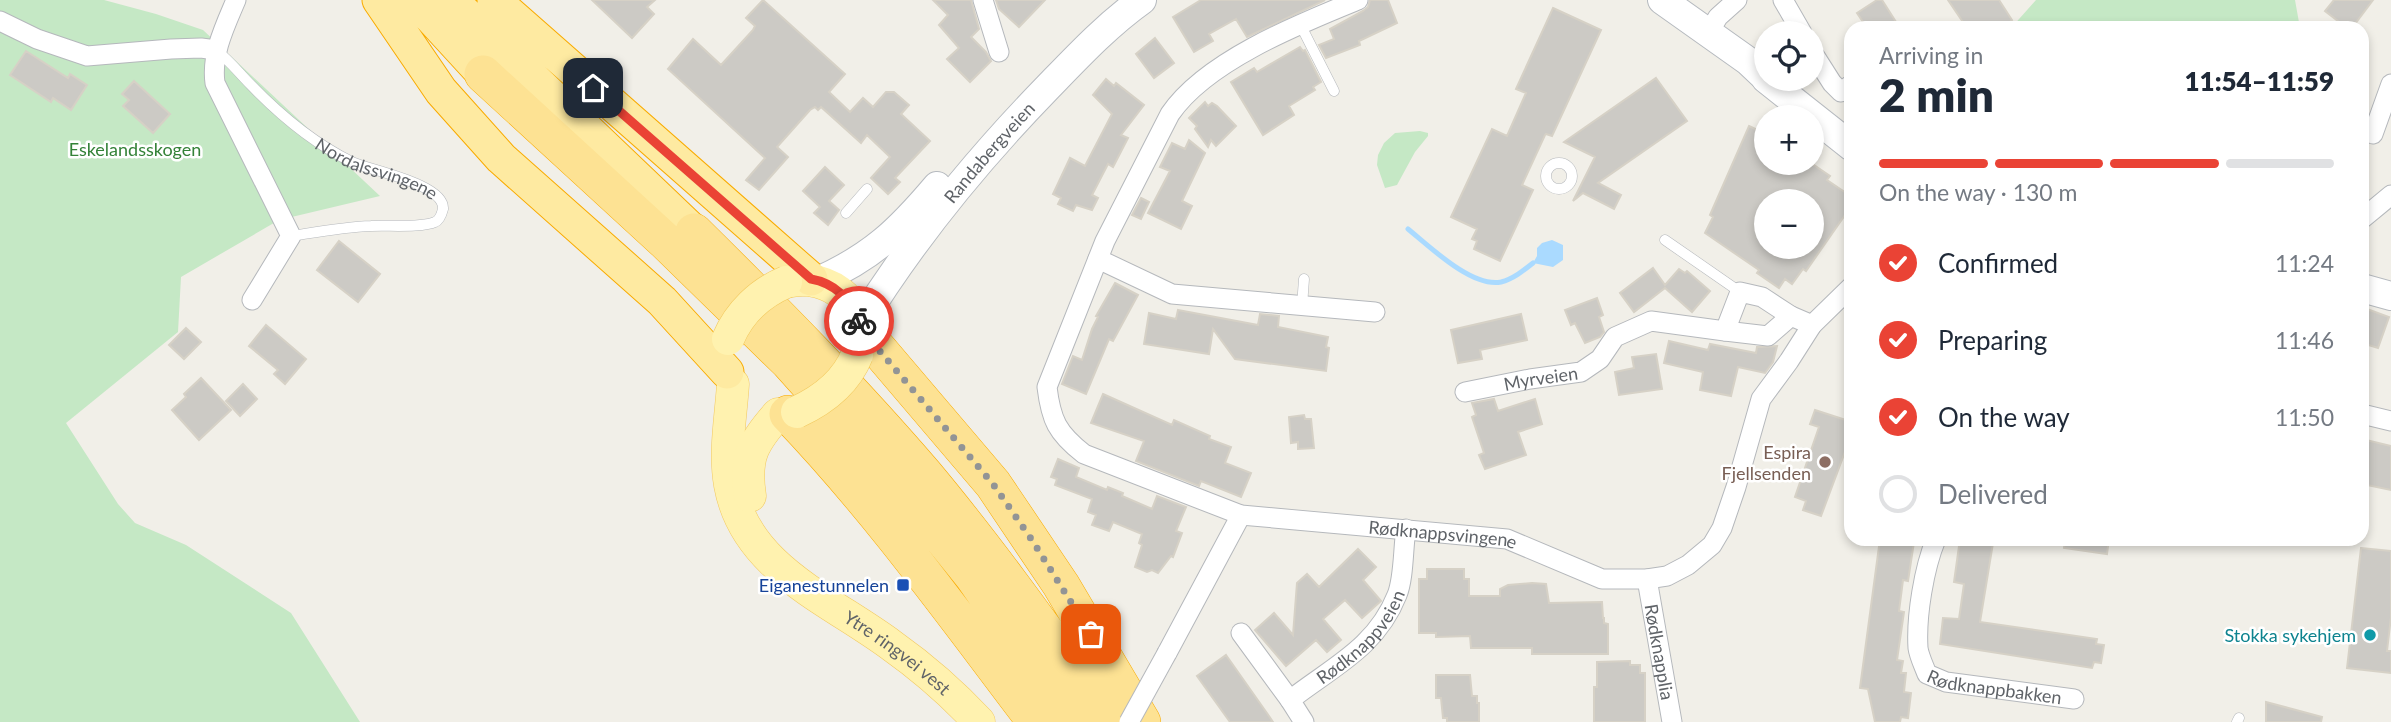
<!DOCTYPE html>
<html lang="en">
<head>
<meta charset="utf-8">
<style>
  :root { --surface:#fff; --page:#f2f2f3; --text:#1f2937; --muted:#747a83; --line:#e0e1e3; --accent:#ea4335 }
  body { margin:0; font-family:Lato,sans-serif; background:var(--page); color:var(--text); height:100vh; display:flex; flex-direction:column; font-size:26px; white-space:nowrap }
  * { box-sizing:border-box; margin:0 }
  p { font-size:23px; color:var(--muted) }
  .icon { flex:none; width:38px; height:38px; fill:none; stroke:currentColor; stroke-width:2; stroke-linecap:round; stroke-linejoin:round }
  .map { position:relative; flex:1; overflow:hidden }
  .sheet { position:absolute; left:1844px; top:21px; width:525px; height:525px; display:flex; flex-direction:column; background:var(--surface); border-radius:21px; box-shadow:0 4px 10px #0003 }
  .sheet>* { flex:none }
  .tools { position:absolute; left:1754px; top:21px; display:grid; gap:14px }
  .tools a { display:grid; place-items:center; width:70px; height:70px; border-radius:50%; background:var(--surface); box-shadow:0 4px 10px #0003; font-size:35px }
  .pin { position:absolute; display:grid; place-items:center; width:60px; height:60px; color:#fff; margin:-30px; border-radius:14px; box-shadow:0 4px 10px #0006 }
  .courier { position:absolute; display:grid; place-items:center; width:70px; height:70px; margin:-35px; border:5px solid #ea4335; border-radius:50%; background:#fff; color:#222; box-shadow:0 2px 9px #0007 }
  .overview em { font-style:normal; font-weight:800 }
  .overview div { display:flex; flex-direction:column-reverse }
  .overview { display:flex; align-items:center; justify-content:space-between; height:119px; padding:0 35px }
  h1 { font-size:46px; font-weight:800; line-height:52px }
  .bar { display:grid; grid-template-columns:repeat(4,1fr); gap:10px 7px; align-content:center; height:84px; padding:0 35px }
  .bar i { height:9px; border-radius:5px; background:var(--line) }
  .bar .on { background:var(--accent) }
  .bar p { grid-column:span 4 }
  ol { padding:0 35px; list-style:none }
  li { display:flex; align-items:center; gap:21px; height:77px }
  li p { margin-inline-start:auto }
  li .icon { padding:7px; border-radius:50%; background:var(--accent); color:#fff; stroke-width:4 }
  li:last-child { color:var(--muted) }
  li i { width:38px; height:38px; border:4px solid var(--line); border-radius:50% }
  .map>svg:first-child { display:block }
  .green { fill:#c5e8c5 }
  .water { fill:#aadaff }
  .lines { fill:none; stroke-linecap:round; stroke-linejoin:round }
  .stream { stroke:#aadaff; stroke-width:5 }
  .building { fill:#cccac5; stroke:#d6d1c6; stroke-width:2; fill-rule:evenodd }
  .service-casing { stroke:#b5b8bc; stroke-width:11 }
  .minor-casing { stroke:#b5b8bc; stroke-width:21 }
  .secondary-casing { stroke:#b6babf; stroke-width:30 }
  .primary-casing { stroke:#f2c960; stroke-width:33 }
  .trunk-casing { stroke:#f9ab00; stroke-width:35 }
  .motorway-casing { stroke:#f9ab00; stroke-width:38 }
  .service { stroke:#fff; stroke-width:10 }
  .minor { stroke:#fff; stroke-width:19 }
  .secondary { stroke:#fff; stroke-width:28 }
  .primary { stroke:#fff2af; stroke-width:32 }
  .trunk { stroke:#feeaa1; stroke-width:33 }
  .motorway { stroke:#fde293; stroke-width:37 }
  .minor-bridge-casing { stroke:#b5b8bc; stroke-width:21; stroke-linecap:butt }
  .primary-bridge-casing { stroke:#f2c960; stroke-width:33; stroke-linecap:butt }
  .minor-bridge { stroke:#fff; stroke-width:19 }
  .primary-bridge { stroke:#fff2af; stroke-width:32 }
  .done { stroke:#929495; stroke-width:7; stroke-dasharray:0 12.6 }
  .route { stroke:#ea4335; stroke-width:9 }
  .education-dot { fill:#8d6e63; stroke:#fff; stroke-width:2.5 }
  .transit-dot { fill:#1a4fb4; stroke:#fff; stroke-width:2.5 }
  .culture-dot { fill:#0f9aa8; stroke:#fff; stroke-width:2.5 }
  .labels { text-anchor:middle; dominant-baseline:central; stroke-width:5; stroke-linejoin:round; paint-order:stroke }
  .park-label { font-size:18px; fill:#348238; stroke:#fff }
  .street-label { font-size:18px; fill:#5f6368; stroke:#fff }
  .education-label { font-size:18px; fill:#785e54; stroke:#fff; text-anchor:end }
  .transit-label { font-size:18px; fill:#164399; stroke:#fff; text-anchor:end }
  .culture-label { font-size:18px; fill:#0d838f; stroke:#fff; text-anchor:end }
</style>
</head>
<body>
<div class="map">
<svg width="2391" height="722" viewBox="0 0 2391 722">
  <rect width="100%" height="100%" fill="#f1efe8"/>
  <path class="green" d="M0 0H104L156 14 203 30 380 196 279 220 181 277 178 332 66 423 118 504 135 523 186 545 291 613 360 722H0Z
    M2036 0H2295L2300 28H2011Z
    M1420 131 1428 133V136L1415 152 1397 185 1385 188 1377 165 1378 155 1384 143 1395 133Z"/>
  <path class="water" d="M1552 240 1563 245V260L1553 267 1533 263 1537 256V248L1542 243Z"/>
  <g class="lines">
    <path class="stream" d="M1408 229C1429 246 1472 288 1501 282 1513 279 1523 271 1533 263"/>
  </g>
  <path class="building" d="M592 0H655L647 7 654 14 632 38Z
    M763 0 845 74 829 92 850 112 863 98 873 107 886 92H894L909 105 901 114 930 141 895 178 900 182 888 194 871 178 890 157 867 135 861 143 821 107 818 110 815 107 810 110 777 147 788 157 759 190 746 180 765 158 668 69 693 39 721 65 753 30 755 26 746 18Z
    M933 0H971L979 29 971 37 986 52 991 61 970 82 947 59 959 48 939 25 948 15Z
    M996 0H1045L1019 27 999 9Z
    M1201 0H1325L1247 37 1236 19 1209 34 1213 41 1194 52 1173 17Z
    M1370 0H1388L1397 23 1359 41 1360 45 1326 58 1319 45 1334 39 1330 29 1363 11 1368 7Z
    M1877 0H1882L1896 22 1886 28H1867L1857 13Z
    M1948 0H1999L2012 20 2004 28H1967Z
    M2334 0H2373L2352 28H2347L2325 11Z
    M1553 8 1601 30 1552 136 1546 134 1545 135 1522 185 1533 190 1500 261 1474 249 1477 241 1472 239 1477 229 1451 217 1492 129 1507 136 1526 93 1516 89Z
    M1155 38 1174 63 1154 78 1136 54Z
    M1300 47 1303 51 1305 50 1321 82 1313 87 1315 90 1289 106 1294 115 1263 135 1231 82 1254 68 1257 72Z
    M26 51 68 78 70 74 87 85 71 110 53 98 51 102 10 75Z
    M1656 78 1687 121 1598 183 1621 195 1614 209 1583 193 1573 201 1595 157 1564 142Z
    M1106 79 1114 86 1116 83 1144 105 1121 135 1128 138 1113 167 1108 164 1092 195 1098 198 1092 210 1076 205 1073 211 1058 204 1061 198 1053 194 1070 158 1085 166 1112 114 1093 95Z
    M134 81 170 114 153 133 123 106 129 100 122 94Z
    M1205 102 1208 106 1212 103 1217 106 1236 126 1216 146 1211 140 1208 147 1195 129 1197 126 1189 118Z
    M1749 126 1766 134V163H1811L1830 176 1827 180 1852 197V205L1806 271 1803 269 1792 284 1785 279 1779 288 1757 273 1759 270 1705 233 1713 217 1710 215ZM1766 201H1811V247H1766Z
    M1189 140 1205 153 1182 201 1192 206 1181 229 1148 213 1170 171 1160 167 1172 143 1185 149Z
    M825 167 844 185 829 201 839 210 828 225 814 213 820 207 803 191Z
    M1141 198 1149 202 1141 219 1132 215Z
    M339 241 380 274 358 302 317 270Z
    M1653 268 1665 285 1679 269 1685 273 1687 271 1710 291 1692 312 1665 288 1634 312 1620 293Z
    M1115 283 1138 295 1113 341 1109 339 1086 394 1062 384 1073 356 1082 360 1092 329 1098 317 1096 316Z
    M1597 298 1603 315 1599 317 1604 332 1600 337 1585 343 1575 323 1571 325 1565 310Z
    M2367 309 2389 317 2378 348 2362 343V321Z
    M1178 310 1258 325 1260 314 1279 316 1278 327 1328 337 1326 347 1329 348 1326 371 1235 359 1213 329 1209 354 1144 344 1149 313 1176 319Z
    M1521 314 1527 340 1480 350 1482 359 1458 363 1451 330Z
    M266 325 306 359 285 384 274 374 278 370 249 346Z
    M186 328 201 342 184 359 169 345Z
    M1669 341 1708 350 1710 344 1756 353 1757 347 1777 346 1773 362 1765 373 1738 367 1731 396 1700 390 1703 372 1664 363Z
    M1656 354 1662 389 1619 395 1615 372 1634 368 1632 357Z
    M201 378 231 410 199 440 172 410 186 397 184 394Z
    M243 384 257 399 240 416 226 401Z
    M1103 394 1172 425 1174 420 1210 436 1209 439 1231 447 1225 463 1251 473 1241 497 1201 481 1199 486 1136 461 1144 441 1091 423Z
    M1494 399 1498 411 1535 399 1542 424 1518 432 1526 455 1485 469 1479 455 1484 453 1472 417 1476 415 1472 403Z
    M1815 410 1852 422V433L1821 516 1803 510 1806 501 1795 497 1819 427 1810 424Z
    M1304 415 1305 419H1311L1314 448 1298 449V442L1291 443 1289 417Z
    M2362 439 2391 446V490L2362 484Z
    M1058 459 1079 468 1076 477 1107 490 1108 487 1123 493 1122 496 1152 509 1157 496 1186 507 1176 531 1182 533 1173 557 1171 556 1158 573 1152 570 1147 572 1135 567 1142 545 1139 543 1142 534 1113 522 1109 531 1092 525 1096 515 1088 512 1092 499 1055 485 1057 479 1051 477Z
    M1880 539H1909V541L1914 542 1908 581 1903 580 1899 611 1904 612 1897 660 1903 661 1901 673H1906L1904 692 1911 693 1908 718 1901 717 1900 722H1875L1868 689 1860 688Z
    M1960 539H1989V542L1993 543 1980 622 2097 639 2096 644 2104 645 2101 663 2094 662 2092 668 1940 644 1943 618 1959 619 1964 584 1954 582Z
    M2065 539H2109L2107 554 2064 548Z
    M2361 548 2391 551V617L2387 651H2391V673L2347 668Z
    M1358 549 1376 567 1363 580 1381 601 1362 618 1345 600 1323 619 1341 640 1327 652 1316 640 1286 666 1255 630 1274 613 1293 635 1297 583 1307 574 1319 587Z
    M1427 569H1464V579H1469V596H1500V589L1508 585 1532 583 1546 584 1549 603 1602 602 1603 618H1604V623L1608 624V654H1532V648H1471L1470 636 1436 637V633H1419V579H1427Z
    M1226 655 1269 716 1273 722H1230L1197 676Z
    M1630 661V665H1640V673H1645V722H1594V687H1597V662Z
    M1436 675H1470L1472 696H1477V703H1479V722H1447V718H1443L1441 698H1436Z
    M2266 702 2322 717 2321 722H2266Z"/>
  <g class="lines">
    <g class="service-casing">
      <g id="service">
        <path d="M1300 24 1334 91"/>
        <path id="s1" d="M217 51C230 61 239 73 251 85 280 115 315 144 352 162 372 171 445 184 443 209 442 213 440 220 435 222 422 228 387 225 371 226 344 227 317 232 291 236"/>
        <circle cx="1559" cy="176" r="13"/>
        <path d="M846 213 867 189"/>
        <path d="M1665 240 1740 292"/>
        <path d="M1302 306 1304 279"/>
        <path d="M2237 722 2239 718"/>
      </g>
    </g>
    <g class="minor-casing">
      <g id="minor">
        <path d="M236 0C225 26 211 54 215 83L291 236 252 300"/>
        <path d="M983 0 999 52"/>
        <path id="s2" d="M1358 0C1299 24 1206 61 1170 114L1105 241 1047 387C1051 420 1057 433 1084 454L1241 515 1507 539 1602 579H1647L1667 576 1688 565 1712 545 1722 528 1736 487 1761 399 1789 361 1812 325 1852 286"/>
        <path d="M1783 0 1802 33"/>
        <path d="M0 21 37 39 87 56 171 49 201 48 216 50"/>
        <path d="M1709 32 1718 17 1737 0"/>
        <path d="M1811 50 1832 83 1841 92 1852 84"/>
        <path d="M2362 127 2373 134 2391 84"/>
        <path d="M2362 219 2391 195"/>
        <path d="M1098 259 1172 294 1375 312"/>
        <path d="M1725 331 1768 336 1791 316"/>
        <path id="s3" d="M1465 392 1530 379 1581 372 1600 359 1615 337 1651 321 1725 331 1740 292 1762 297 1791 316 1812 325"/>
        <path d="M2362 414 2391 421"/>
        <path id="s4" d="M1936 539C1924 568 1916 616 1918 648 1919 656 1924 666 1927 674L1946 682 2074 699"/>
        <path id="s5" d="M1647 579 1672 722"/>
        <path d="M1241 633 1290 700"/>
        <path d="M1167 653 1241 515"/>
        <path id="s6" d="M1304 722 1290 700C1332 667 1376 648 1397 595 1404 578 1403 548 1406 529"/>
      </g>
    </g>
    <g class="secondary-casing">
      <g id="secondary">
        <path d="M1662 0 1748 61 1766 78"/>
        <path d="M1766 79 1852 147"/>
        <path d="M818 281C872 257 899 231 937 186"/>
        <path d="M2362 288 2391 296"/>
        <path id="s7" d="M860 324C913 238 978 159 1048 87 1078 56 1107 25 1142 0"/>
      </g>
    </g>
    <g class="primary-casing">
      <g id="primary">
        <path d="M786 282C832 271 871 307 857 354"/>
        <path id="s8" d="M733 384C731 416 724 452 730 485 745 568 829 599 891 645 922 667 953 694 979 722"/>
        <path d="M750 496C744 457 753 442 778 414"/>
      </g>
    </g>
    <g class="trunk-casing">
      <path id="trunk" d="M379 0 441 91 501 158 662 301 727 372
        M415 0 483 74
        M451 0 694 232
        M494 0 811 279"/>
    </g>
    <g class="motorway-casing">
      <path id="motorway" d="M483 74 665 241 789 362 908 495 973 576 1075 722
        M694 232C774 311 852 390 925 475 991 554 1051 639 1111 722
        M861 329 993 484 1061 585 1142 722
        M788 414C879 509 956 617 1036 722"/>
    </g>
    <use href="#service" class="service"/>
    <use href="#minor" class="minor"/>
    <use href="#secondary" class="secondary"/>
    <use href="#primary" class="primary"/>
    <use href="#trunk" class="trunk"/>
    <use href="#motorway" class="motorway"/>
    <g class="minor-bridge-casing">
      <path id="minor-bridge" d="M1129 722 1167 653"/>
    </g>
    <g class="primary-bridge-casing">
      <path id="primary-bridge" d="M728 339C739 313 760 293 786 282
        M797 412C823 400 846 382 857 355"/>
    </g>
    <use href="#minor-bridge" class="minor-bridge"/>
    <use href="#primary-bridge" class="primary-bridge"/>
  </g>
  <g class="lines">
    <path class="done" d="M859 321 861 329 993 484 1032 540 1091 634"/>
    <path class="route" d="M593 88 811 279C834 283 851 299 859 321"/>
  </g>
  <circle class="education-dot" cx="1825" cy="462" r="7"/>
  <rect class="transit-dot" x="896" y="578" width="14" height="14" rx="3.5"/>
  <circle class="culture-dot" cx="2370" cy="635" r="7"/>
  <g class="labels">
    <g class="park-label">
      <text x="135" y="149">Eskelandsskogen</text>
    </g>
    <g class="street-label">
      <text stroke="none"><textPath href="#s7" startOffset="215">Randabergveien</textPath></text>
      <text stroke="none"><textPath href="#s1" startOffset="201">Nordalssvingene</textPath></text>
      <text stroke="none"><textPath href="#s3" startOffset="77">Myrveien</textPath></text>
      <text stroke="none"><textPath href="#s2" startOffset="973">Rødknappsvingene</textPath></text>
      <text stroke="none"><textPath href="#s6" startOffset="122">Rødknappveien</textPath></text>
      <text stroke="none"><textPath href="#s5" startOffset="74">Rødknapplia</textPath></text>
      <text stroke="none"><textPath href="#s8" startOffset="345">Ytre ringvei vest</textPath></text>
      <text stroke="none"><textPath href="#s4" startOffset="208">Rødknappbakken</textPath></text>
    </g>
    <g class="education-label">
      <text x="1811" y="452">Espira<tspan x="1811" dy="21">Fjellsenden</tspan></text>
    </g>
    <g class="transit-label">
      <text x="889" y="585">Eiganestunnelen</text>
    </g>
    <g class="culture-label">
      <text x="2356" y="635">Stokka sykehjem</text>
    </g>
  </g>
</svg>
<div class="tools">
<a><svg class="icon" aria-label="locate" viewBox="0 0 24 24"><circle cx="12" cy="12" r="6"/><path d="M12 2v4M12 18v4M2 12h4M18 12h4"/></svg></a>
<a>+</a>
<a>−</a>
</div>
<div class="pin" style="left:1091px;top:634px;background:#ea580c"><svg class="icon" aria-label="bag" viewBox="0 0 24 24"><path d="M5 8h14l-1 12H6zM9 8a3 3 0 0 1 6 0"/></svg></div>
<div class="pin" style="left:593px;top:88px;background:#1f2937"><svg class="icon" aria-label="home" viewBox="0 0 24 24"><path d="M3 11l9-7 9 7M6 9v11h12V9"/></svg></div>
<div class="courier" style="left:859px;top:321px"><svg class="icon" aria-label="bike" viewBox="0 0 24 24"><circle cx="6" cy="16" r="4"/><circle cx="18" cy="16" r="4"/><path d="M6 16l4-8h5l3 8M10 8l3 8H6M13 5h3"/></svg></div>
<section class="sheet">
<div class="overview"><div><h1>2 min</h1><p>Arriving in</p></div><em>11:54–11:59</em></div>
<div class="bar"><i class="on"></i><i class="on"></i><i class="on"></i><i></i><p>On the way · 130 m</p></div>
<ol>
<li><svg class="icon" aria-label="check" viewBox="0 0 24 24"><path d="M5 12l5 5 9-10"/></svg>Confirmed<p>11:24</p></li>
<li><svg class="icon" aria-label="check" viewBox="0 0 24 24"><path d="M5 12l5 5 9-10"/></svg>Preparing<p>11:46</p></li>
<li><svg class="icon" aria-label="check" viewBox="0 0 24 24"><path d="M5 12l5 5 9-10"/></svg>On the way<p>11:50</p></li>
<li><i></i>Delivered</li>
</ol>
</section>
</div>
</body>
</html>
